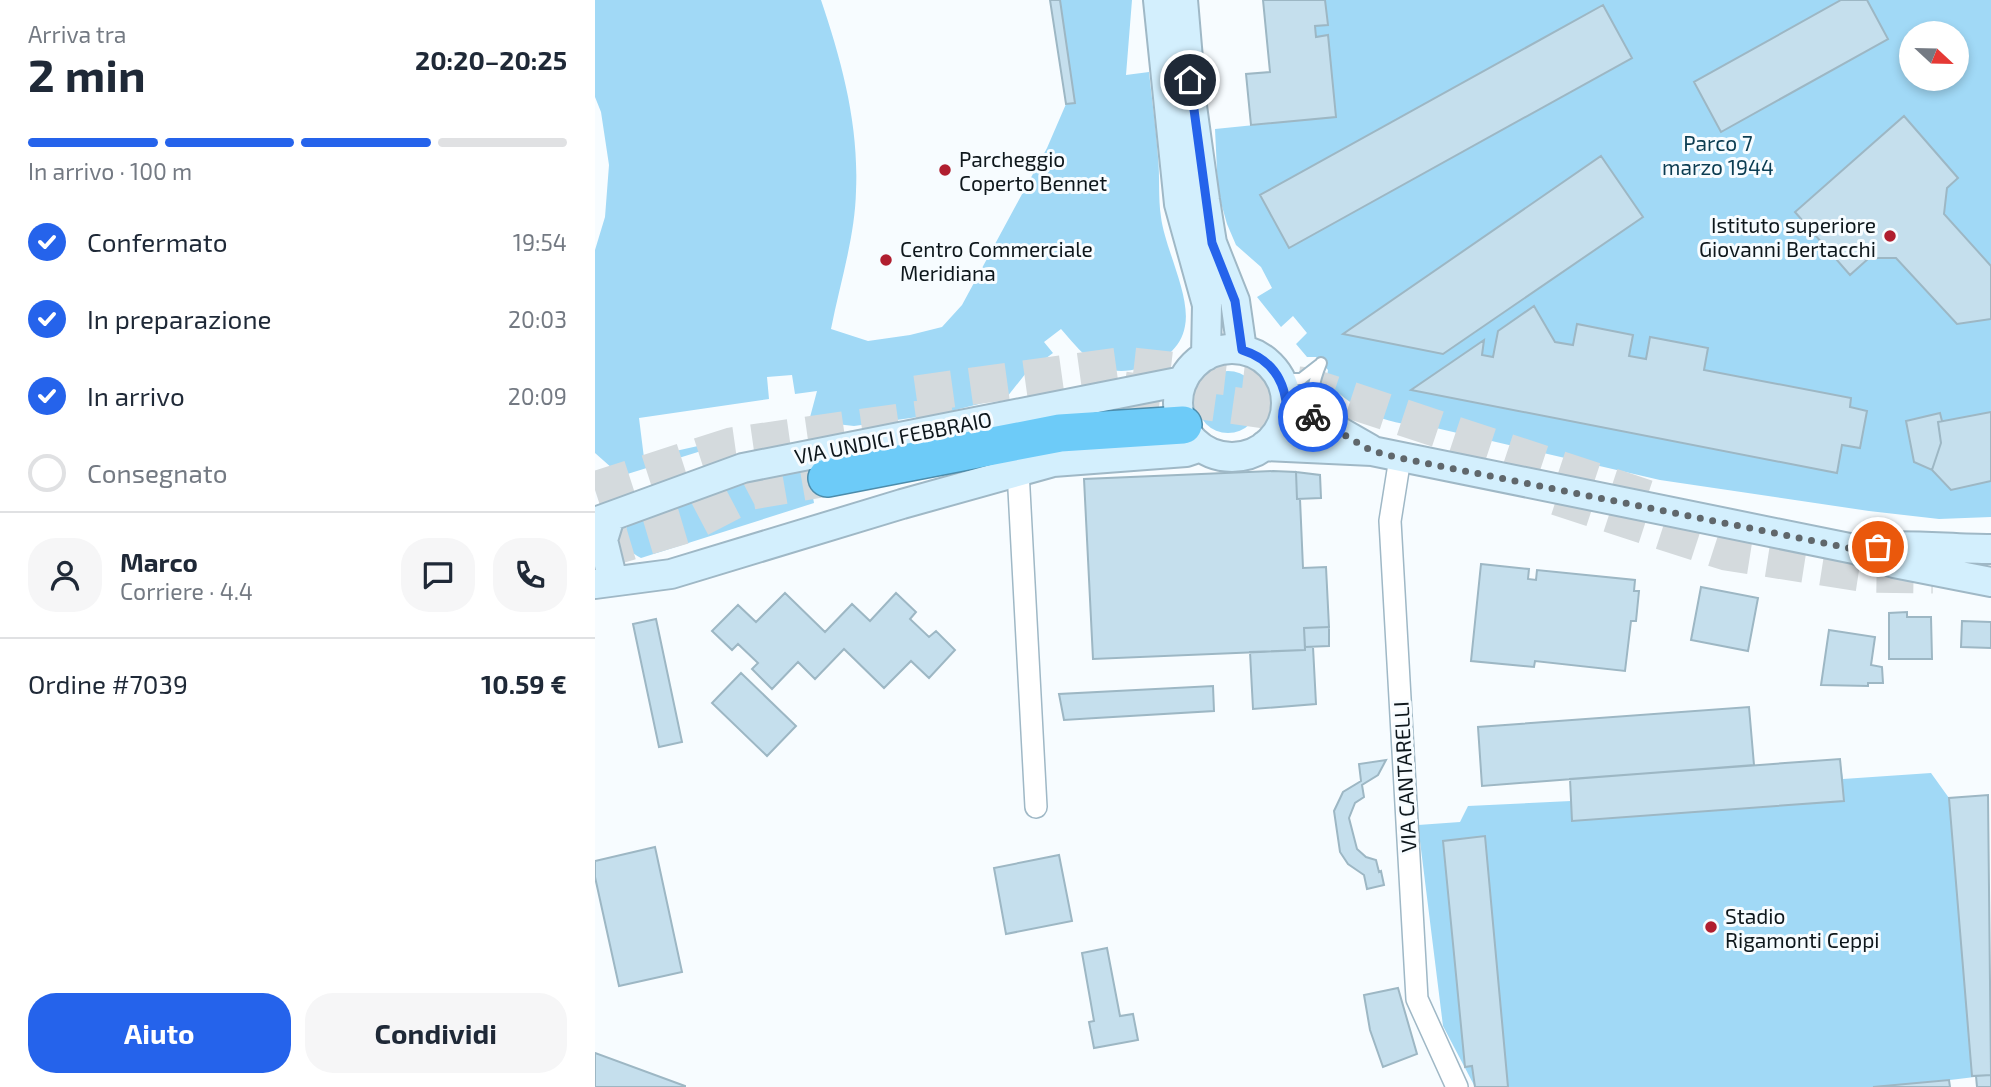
<!DOCTYPE html>
<html lang="it">
<head>
<meta charset="utf-8">
<style>
  :root { --surface:#fff; --page:#f6f6f7; --text:#1f2937; --muted:#747a83; --line:#e0e1e3; --accent:#2563eb }
  body { margin:0; font-family:"Exo 2",sans-serif; background:var(--page); color:var(--text); height:100vh; display:flex; flex-direction:column; font-size:26px; white-space:nowrap }
  * { box-sizing:border-box; margin:0 }
  p { font-size:23px; color:var(--muted) }
  .icon { flex:none; width:38px; height:38px; fill:none; stroke:currentColor; stroke-width:2; stroke-linecap:round; stroke-linejoin:round }
  .map { position:relative; flex:1; overflow:hidden }
  .panel { display:flex; flex-direction:column; background:var(--surface); width:595px }
  .panel>* { flex:none }
  .needle { width:46px; rotate:112deg }
  .buttons { position:absolute; left:1304px; top:21px; display:grid; gap:14px }
  .buttons a { display:grid; place-items:center; width:70px; height:70px; border-radius:50%; background:var(--surface); box-shadow:0 4px 10px #0003; font-size:35px }
  .pin { position:absolute; display:grid; place-items:center; width:60px; height:60px; color:#fff; margin:-30px; border:4px solid #fff; border-radius:50%; box-shadow:0 2px 7px #0007 }
  .courier { position:absolute; display:grid; place-items:center; width:70px; height:70px; margin:-35px; border:5px solid #2563eb; border-radius:50%; background:#fff; color:#222; box-shadow:0 2px 9px #0007 }
  .summary em { font-style:normal; font-weight:700 }
  .summary div { display:flex; flex-direction:column-reverse }
  .summary { display:flex; align-items:center; justify-content:space-between; height:119px; padding:0 28px }
  h1 { font-size:46px; font-weight:700; line-height:52px }
  .bar { display:grid; grid-template-columns:repeat(4,1fr); gap:10px 7px; align-content:center; height:84px; padding:0 28px }
  .bar i { height:9px; border-radius:5px; background:var(--line) }
  .bar .on { background:var(--accent) }
  .bar p { grid-column:span 4 }
  .line { display:flex; align-items:center; gap:18px; padding:0 28px; border-top:2px solid var(--line) }
  .line div { flex:1 }
  .round { display:grid; place-items:center; flex:none; width:74px; height:74px; border-radius:28px; background:var(--page) }
  ol { padding:0 28px; list-style:none }
  li { display:flex; align-items:center; gap:21px; height:77px }
  li p { margin-inline-start:auto }
  li .icon { padding:7px; border-radius:50%; background:var(--accent); color:#fff; stroke-width:4 }
  li:last-child { color:var(--muted) }
  li i { width:38px; height:38px; border:4px solid var(--line); border-radius:50% }
  .cta { display:flex; gap:14px; margin-top:auto; padding:14px 28px }
  .cta a { flex:1; height:80px; border-radius:28px; background:var(--accent); color:#fff; font-size:28px; font-weight:700; line-height:80px; text-align:center }
  .cta a+a { background:var(--page); color:var(--text) }
  main { display:flex; flex:1; min-height:0 }
  .map>svg:first-child { display:block }
  .green { fill:#a1d9f6; fill-rule:evenodd }
  .building { fill:#c5dfed; stroke:#9db7c4; stroke-width:2 }
  .lines { fill:none; stroke-linecap:round; stroke-linejoin:round }
  .highway-tunnel { stroke:#d4dadd; stroke-width:37; stroke-dasharray:37 18; stroke-linecap:butt }
  .lane-casing { stroke:#9fb8c6; stroke-width:14 }
  .street-casing { stroke:#9fb8c6; stroke-width:24 }
  .secondary-casing { stroke:#9fb8c6; stroke-width:32 }
  .highway-casing { stroke:#4c8cab; stroke-width:40 }
  .lane { stroke:#fff; stroke-width:10 }
  .street { stroke:#fff; stroke-width:21 }
  .secondary { stroke:#d3effd; stroke-width:28 }
  .highway { stroke:#6dcbf8; stroke-width:37 }
  .done { stroke:#60676b; stroke-width:7; stroke-dasharray:0 12.6 }
  .route { stroke:#2563eb; stroke-width:9 }
  .poi-dot { fill:#b01e2f; stroke:#f7fcff; stroke-width:2.5 }
  .labels { text-anchor:middle; dominant-baseline:central; stroke-width:6; stroke-linejoin:round; paint-order:stroke }
  .park-label { font-size:21px; fill:#0b3d52; stroke:#f7fcff }
  .poi-label { font-size:21px; fill:#0e171c; stroke:#f7fcff; text-anchor:start }
  .street-label { font-size:21px; fill:#0e171c; stroke:#f7fcff }
</style>
</head>
<body>
<main>
<section class="panel">
<div class="summary"><div><h1>2 min</h1><p>Arriva tra</p></div><em>20:20–20:25</em></div>
<div class="bar"><i class="on"></i><i class="on"></i><i class="on"></i><i></i><p>In arrivo · 100 m</p></div>
<ol>
<li><svg class="icon" aria-label="check" viewBox="0 0 24 24"><path d="M5 12l5 5 9-10"/></svg>Confermato<p>19:54</p></li>
<li><svg class="icon" aria-label="check" viewBox="0 0 24 24"><path d="M5 12l5 5 9-10"/></svg>In preparazione<p>20:03</p></li>
<li><svg class="icon" aria-label="check" viewBox="0 0 24 24"><path d="M5 12l5 5 9-10"/></svg>In arrivo<p>20:09</p></li>
<li><i></i>Consegnato</li>
</ol>
<div class="line" style="height:126px"><a class="round"><svg class="icon" aria-label="person" viewBox="0 0 24 24"><circle cx="12" cy="8" r="4"/><path d="M4 21q1-7 8-7t8 7"/></svg></a><div><b>Marco</b><p>Corriere · 4.4</p></div><a class="round"><svg class="icon" aria-label="chat" viewBox="0 0 24 24"><path d="M4 5h16v11H9l-5 4z"/></svg></a><a class="round"><svg class="icon" aria-label="phone" viewBox="0 0 24 24"><path d="M5 4h4l2 5-3 2q2 4 5 5l2-3 5 2v4C11 20 4 13 5 4z"/></svg></a></div>
<div class="line" style="height:91px"><div>Ordine #7039</div><b>10.59 €</b></div>
<div class="cta"><a>Aiuto</a><a>Condividi</a></div>
</section>
<div class="map">
<svg width="1396" height="1087" viewBox="0 0 1396 1087">
  <rect width="100%" height="100%" fill="#f7fcff"/>
  <path class="green" d="M0 0H226C247 62 264 125 261 191 260 237 245 283 236 329L273 341 315 335 347 327 367 305 452 148 471 104 480 103 465 0H537L531 75 554 72C557 100 561 129 563 157 565 177 563 197 566 217 570 249 596 296 590 326 586 349 567 362 546 368 505 379 491 357 466 329L449 342 458 353 431 373 412 397 344 414 259 426 214 421 222 391 200 394 197 375 172 377 174 399 44 418 49 458 112 444 119 447 26 476 0 453V250L10 217 14 165 6 112 0 97Z
    M730 0H1396V266L1349 214 1352 188 1363 178 1309 116 1200 212 1255 274 1274 258H1301L1362 324 1396 319V412L1343 422 1337 470 1356 490 1396 481V517L1344 519 1274 511 1065 480 841 428C791 423 768 417 731 382L733 370 721 357H712L701 344 712 333 698 316 686 327 662 297 677 288 666 267 641 245 632 224 623 192 620 129 741 117 733 36 721 37 720 26 733 24ZM1008 5 694 247 665 195ZM1316 33H1362V79H1316ZM1006 156 1048 217 848 354 749 334ZM939 306 960 342 978 345 983 324 1038 335 1034 356 1051 359 1113 348 1109 370 1256 398 1255 407 1272 411 1265 448 1247 445 1242 473 817 390 889 340 887 355 898 357 903 331Z
    M602 402a31 31 0 1 1 62 0a31 31 0 1 1-62 0Z
    M213 469 219 503 46 558C30 550 22 535 37 521L132 487Z
    M1245 759 1248 779 1336 773 1354 798 1393 795 1396 1075 1355 1080V1087H880L848 1026 823 825 865 822 873 806 976 801 975 779Z"/>
  <path class="building" d="M455 0H465L480 103 471 104Z
    M668 0H730L733 25 720 26 721 37 733 35 741 117 656 125 651 74 675 72Z
    M1246 0H1272L1293 39 1126 132 1099 82Z
    M1008 5 1037 58 694 248 665 195Z
    M1309 116 1363 178 1352 188 1349 214 1396 266V319L1362 324 1301 258H1274L1255 275 1200 212Z
    M1006 156 1048 217 848 354 748 334Z
    M939 306 960 342 978 345 982 324 1038 335 1034 356 1051 359 1055 337 1113 348 1109 370 1256 398 1255 407 1272 411 1265 448 1247 445 1242 473 816 390 889 340 887 355 898 357 903 331Z
    M1396 412V481L1356 490 1337 470 1346 443 1343 422Z
    M1345 413 1347 421 1343 422 1346 443 1337 470 1319 462 1311 421Z
    M678 471 701 472 702 499H705L708 568 731 567 734 627 709 628 710 650 498 659 489 479Z
    M701 472 725 475 726 498 702 499Z
    M886 564 934 569 933 579 941 580 942 570 1040 580 1039 591H1044L1041 621H1036L1030 671 940 661 939 667 876 661Z
    M1106 587 1163 598 1153 651 1096 640Z
    M190 593 230 632 257 604 275 621 301 593 321 612 315 619 334 637 341 631 360 650 334 678 316 661 289 688 249 649 220 679 203 662 177 689 157 669 163 663 143 644 137 650 117 631 143 605 161 622Z
    M1312 612V617H1336L1337 659H1294V613Z
    M61 619 87 742 64 747 38 624Z
    M1367 621 1396 622V648L1366 647Z
    M734 627V646L710 647 709 628Z
    M1234 630 1280 637 1276 665 1287 667 1288 683H1273V686L1226 685Z
    M710 647H718L721 704 658 709 655 652 710 650Z
    M146 673 201 726 172 756 117 703Z
    M618 686 619 711 501 718 469 720 464 694Z
    M1154 707 1159 765 887 786 883 727Z
    M1245 759 1249 801 977 821 975 779Z
    M791 760 783 775 767 785 769 797 760 803 754 818 762 849 771 857 781 860 784 872 786 871 789 885 772 889 769 875 753 864 745 852 739 811 748 792 766 781 764 764Z
    M1393 795 1396 1075 1377 1076 1354 798Z
    M890 836 913 1087H880L877 1066 870 1067 848 841Z
    M60 847 87 972 24 986 0 877V861Z
    M464 855 477 921 411 934 399 868Z
    M512 948 525 1016 538 1014 543 1040 499 1048 494 1022 499 1021 487 953Z
    M803 988 822 1054 788 1067 775 1030 769 995Z
    M0 1053 90 1086V1087H0Z
    M1396 1075V1087H1382L1381 1076Z
    M1354 1080 1355 1087H1278Z"/>
  <g class="lines">
    <path class="highway-tunnel" d="M529 390 713 416 731 422
      M321 394 530 365 713 386 1054 499
      M0 490 136 446 368 413
      M962 497 1131 552 1272 574 1338 575
      M0 552 94 524 157 491 232 478"/>
    <g class="lane-casing">
      <path id="lane" d="M684 379H706L724 365
        M724 413C714 397 719 380 726 363"/>
    </g>
    <g class="street-casing">
      <path id="street" d="M805 458 795 521 822 999 862 1087
        M423 471 441 807"/>
    </g>
    <g class="secondary-casing">
      <path id="secondary" d="M563 0 584 204 612 305 611 356
        M588 0 597 106 610 200 617 243 640 301 647 350
        M583 403a54 54 0 1 1 108 0a54 54 0 1 1-108 0Z
        M691 401 775 449
        M669 446 777 451 1259 549 1299 563 1396 582
        M15 517 8 540 18 581
        M0 522 148 468 588 381
        M1276 547C1316 544 1356 549 1396 549
        M0 584 76 574 307 504 458 462 591 452 606 447"/>
    </g>
    <g class="highway-casing">
      <path id="highway" d="M232 478 465 433 588 425"/>
    </g>
    <use href="#lane" class="lane"/>
    <use href="#street" class="street"/>
    <use href="#secondary" class="secondary"/>
    <use href="#highway" class="highway"/>
  </g>
  <g class="lines">
    <path class="done" d="M718 417 777 451 805 458 1259 549 1283 547"/>
    <path class="route" d="M595 80 617 243 640 301 647 350C673 358 687 375 691 401L718 417"/>
  </g>
  <g class="poi-dot">
    <circle cx="350" cy="170" r="7"/>
    <circle cx="1295" cy="236" r="7"/>
    <circle cx="291" cy="260" r="7"/>
    <circle cx="1116" cy="927" r="7"/>
  </g>
  <g class="labels">
    <g class="park-label">
      <text x="1123" y="142">Parco 7<tspan x="1123" dy="24">marzo 1944</tspan></text>
    </g>
    <g class="poi-label">
      <text x="364" y="158">Parcheggio<tspan x="364" dy="24">Coperto Bennet</tspan></text>
      <text x="1281" y="224" text-anchor="end">Istituto superiore<tspan x="1281" dy="24">Giovanni Bertacchi</tspan></text>
      <text x="305" y="248">Centro Commerciale<tspan x="305" dy="24">Meridiana</tspan></text>
      <text x="1130" y="915">Stadio<tspan x="1130" dy="24">Rigamonti Ceppi</tspan></text>
    </g>
    <g class="street-label">
      <text transform="translate(298 437) rotate(-11)">VIA UNDICI FEBBRAIO</text>
      <text transform="translate(809 777) rotate(-93)">VIA CANTARELLI</text>
    </g>
  </g>
</svg>
<div class="buttons">
<a><svg class="needle" viewBox="-14 -14 28 28"><path d="M0-13l5 13h-10z" fill="#e53935"/><path d="M0 13l5-13h-10z" fill="#747a83"/></svg></a>
</div>
<div class="pin" style="left:1283px;top:547px;background:#ea580c"><svg class="icon" aria-label="bag" viewBox="0 0 24 24"><path d="M5 8h14l-1 12H6zM9 8a3 3 0 0 1 6 0"/></svg></div>
<div class="pin" style="left:595px;top:80px;background:#1f2937"><svg class="icon" aria-label="home" viewBox="0 0 24 24"><path d="M3 11l9-7 9 7M6 9v11h12V9"/></svg></div>
<div class="courier" style="left:718px;top:417px"><svg class="icon" aria-label="bike" viewBox="0 0 24 24"><circle cx="6" cy="16" r="4"/><circle cx="18" cy="16" r="4"/><path d="M6 16l4-8h5l3 8M10 8l3 8H6M13 5h3"/></svg></div>
</div>
</main>
</body>
</html>
